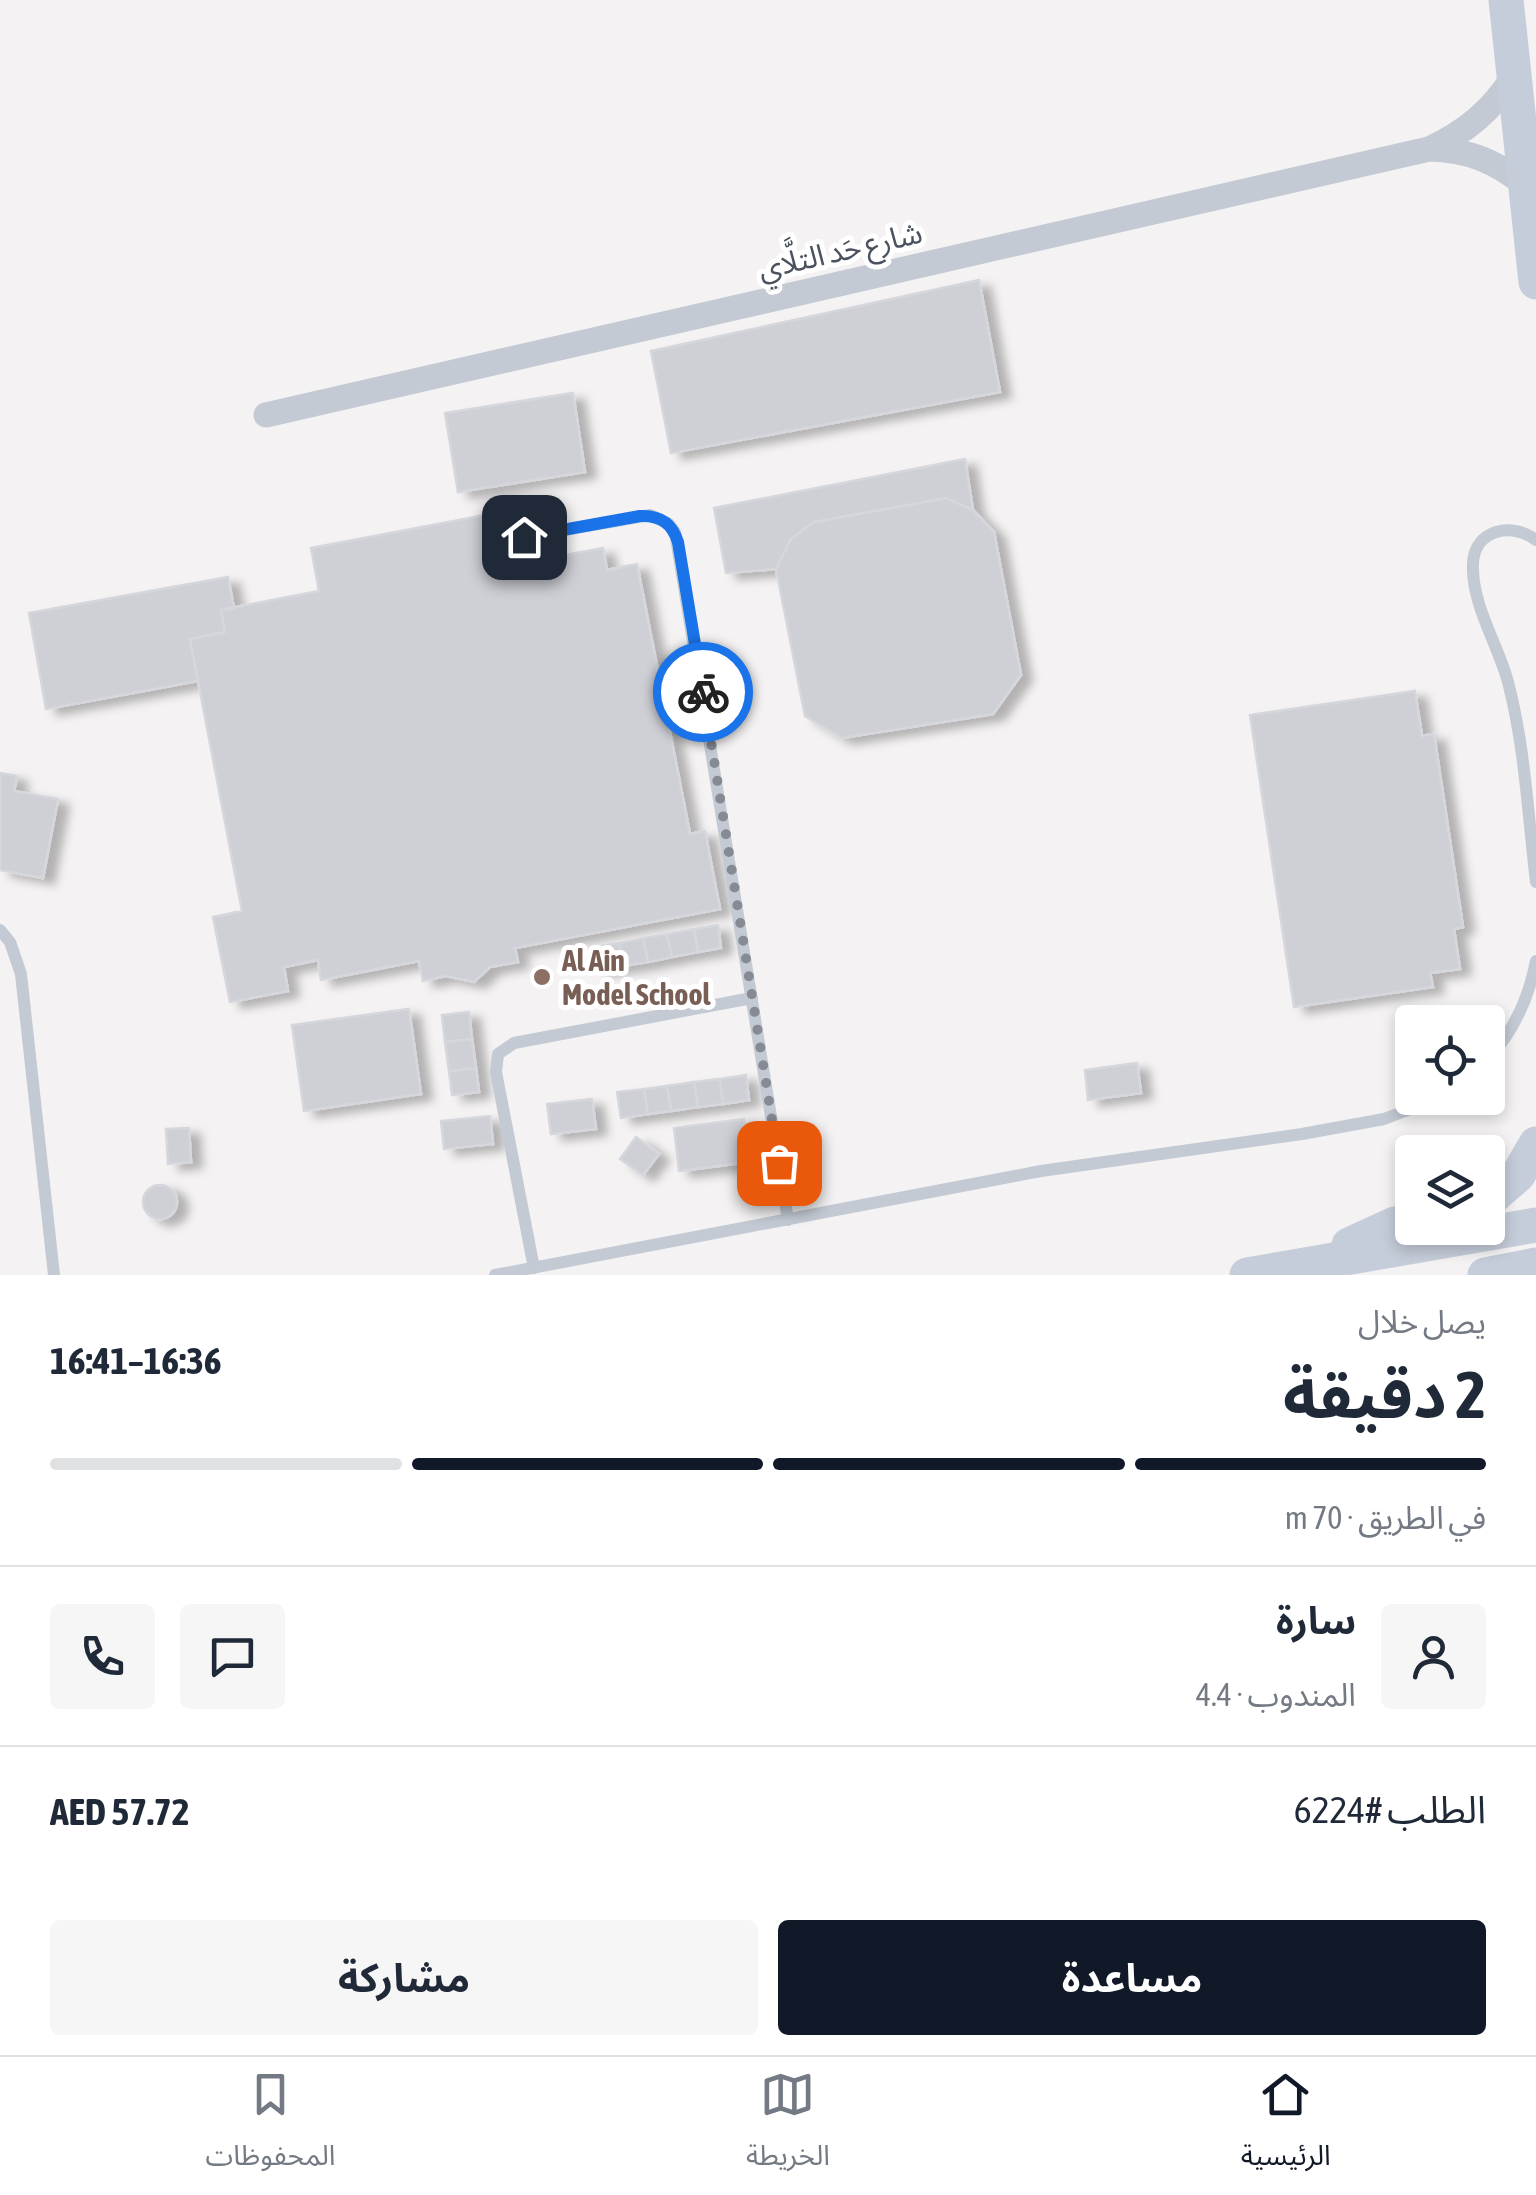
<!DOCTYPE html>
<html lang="ar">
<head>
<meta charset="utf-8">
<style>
  :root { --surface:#fff; --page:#f6f6f7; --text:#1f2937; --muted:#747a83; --line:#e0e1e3; --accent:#111827 }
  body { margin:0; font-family:"Asap Condensed","Noto Sans Arabic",sans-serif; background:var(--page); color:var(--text); direction:rtl; height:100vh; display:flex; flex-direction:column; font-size:38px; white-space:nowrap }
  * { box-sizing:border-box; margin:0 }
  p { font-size:32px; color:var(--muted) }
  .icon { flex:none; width:55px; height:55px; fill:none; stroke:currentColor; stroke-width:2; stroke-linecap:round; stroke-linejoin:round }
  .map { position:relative; height:1275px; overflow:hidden; direction:ltr }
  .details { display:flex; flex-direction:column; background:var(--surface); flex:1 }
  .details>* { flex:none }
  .tools { position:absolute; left:1395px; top:1005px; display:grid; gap:20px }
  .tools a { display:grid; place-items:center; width:110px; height:110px; border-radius:10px; background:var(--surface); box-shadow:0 5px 15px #0003; font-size:50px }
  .pin { position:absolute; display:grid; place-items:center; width:85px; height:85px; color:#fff; margin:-42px; border-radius:20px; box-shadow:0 5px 15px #0006 }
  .courier { position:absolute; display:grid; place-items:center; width:100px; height:100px; margin:-50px; border:8px solid #1a73e8; border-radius:50%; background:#fff; color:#222; box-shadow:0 2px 12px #0007 }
  .overview em { font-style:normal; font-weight:700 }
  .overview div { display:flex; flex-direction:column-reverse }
  .overview { display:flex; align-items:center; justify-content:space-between; height:170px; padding:0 50px }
  h1 { font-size:65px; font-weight:700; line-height:75px }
  .bar { display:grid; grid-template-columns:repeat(4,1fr); gap:15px 10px; align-content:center; height:120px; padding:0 50px }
  .bar i { height:12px; border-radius:8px; background:var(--line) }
  .bar .on { background:var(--accent) }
  .bar p { grid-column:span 4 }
  .line { display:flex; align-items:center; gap:25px; padding:0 50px; border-top:2px solid var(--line) }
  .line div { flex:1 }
  .round { display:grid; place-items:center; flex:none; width:105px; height:105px; border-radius:10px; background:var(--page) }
  .cta { display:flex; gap:20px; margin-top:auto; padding:20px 50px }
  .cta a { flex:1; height:115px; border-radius:10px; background:var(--accent); color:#fff; font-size:40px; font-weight:700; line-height:115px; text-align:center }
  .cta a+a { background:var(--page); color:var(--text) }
  .menu { display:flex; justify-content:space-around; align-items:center; height:140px; border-top:2px solid var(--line); background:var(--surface); font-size:28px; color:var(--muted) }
  .menu a { display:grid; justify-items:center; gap:5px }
  .menu .on { color:var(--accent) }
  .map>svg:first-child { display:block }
  .building { fill:#cfd0d6; stroke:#d6d7dd; stroke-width:2.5; filter:url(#shadow) }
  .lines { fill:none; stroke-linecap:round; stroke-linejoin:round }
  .lane { stroke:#c3cad3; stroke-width:12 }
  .street { stroke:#c3cad3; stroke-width:25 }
  .secondary { stroke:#c5cdda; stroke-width:35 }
  .done { stroke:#868a92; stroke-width:10; stroke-dasharray:0 18 }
  .route { stroke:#1a73e8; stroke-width:12 }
  .education-dot { fill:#8d6e63; stroke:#fff; stroke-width:4 }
  .labels { text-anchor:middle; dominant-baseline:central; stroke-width:10; stroke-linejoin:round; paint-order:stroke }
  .street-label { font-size:30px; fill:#4a525f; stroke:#fff }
  .education-label { font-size:30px; font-weight:bold; fill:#785e54; stroke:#fff; text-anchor:start }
</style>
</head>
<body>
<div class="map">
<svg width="1536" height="1275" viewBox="0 0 1536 1275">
  <defs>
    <filter id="shadow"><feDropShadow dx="11" dy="6" stdDeviation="5" flood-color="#0004"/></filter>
  </defs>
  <rect width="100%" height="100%" fill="#f4f2f2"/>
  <path class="building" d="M979 280 1000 392 671 453 651 351Z
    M573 393 585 472 458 492 445 413Z
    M965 459 973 510 946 498 814 522 790 540 776 569 726 573 714 508Z
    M946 498 973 510 994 532 1021 675 993 714 842 738 805 716 776 569 790 540 814 522Z
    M491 514 501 567 603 548 607 570 637 564 690 834 705 831 720 909 515 948 518 962 490 967 474 982 446 976 423 981 419 961 321 980 318 960 284 967 288 991 230 1002 213 917 242 911 190 639 225 632 221 610 319 591 311 548Z
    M228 577 234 608 221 610 225 632 190 639 198 681 46 709 29 613Z
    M1415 691 1422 736 1434 734 1463 927 1454 929 1460 969 1430 973 1433 987 1294 1007 1250 715Z
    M0 773 17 776 14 791 58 799 43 878 0 870Z
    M718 925 721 948 698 952 694 929Z
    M694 929 698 952 672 957 667 934Z
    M667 934 672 957 648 962 643 938Z
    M643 938 648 962 623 966 619 943Z
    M619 943 623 966 598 970 594 947Z
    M409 1009 421 1094 304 1111 292 1025Z
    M469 1012 472 1039 445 1042 442 1015Z
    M472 1039 476 1068 449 1071 445 1042Z
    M1137 1063 1141 1093 1088 1100 1085 1070Z
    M476 1068 479 1092 452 1095 449 1071Z
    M746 1075 749 1100 723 1104 720 1079Z
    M720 1079 723 1104 698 1107 694 1082Z
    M694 1082 698 1107 671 1111 667 1086Z
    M667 1086 671 1111 648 1114 644 1089Z
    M644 1089 648 1114 621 1118 617 1092Z
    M592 1099 596 1129 551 1134 547 1104Z
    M490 1116 493 1144 444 1149 441 1121Z
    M744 1119 750 1162 679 1171 674 1128Z
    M189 1128 191 1162 168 1164 166 1129Z
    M636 1137 659 1154 643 1175 620 1159Z
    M143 1202a17 17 0 1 1 34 0a17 17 0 1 1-34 0Z"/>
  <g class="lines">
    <path class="lane" d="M524 537 650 515 669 524 675 532 788 1220
      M1536 540C1512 522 1475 529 1473 563 1471 604 1498 644 1508 682 1525 747 1528 816 1536 882
      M0 930 10 942 21 974 54 1275
      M1488 1059C1513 1032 1529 997 1536 961
      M534 1268 496 1072 498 1054 514 1043 752 998
      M495 1275 1041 1171 1302 1134 1384 1119 1439 1098"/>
    <path class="street" d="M1429 149C1468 150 1496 161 1526 186
      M266 415 1429 149C1466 132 1491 111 1513 77"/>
    <path class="secondary" d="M1506 0 1536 282
      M1488 1201 1518 1175 1536 1144
      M1349 1245 1395 1224 1412 1220
      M1247 1275 1536 1225
      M1485 1275 1536 1265"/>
  </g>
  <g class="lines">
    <path class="done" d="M703 692 779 1163"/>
    <path class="route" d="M524 537 640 516C660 515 672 523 678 542L703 692"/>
  </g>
  <circle class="education-dot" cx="542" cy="977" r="10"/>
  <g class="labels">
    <g class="street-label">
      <text transform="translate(840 250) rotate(-13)">شارع حَد التلَّاي</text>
    </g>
    <g class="education-label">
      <text x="562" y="960">Al Ain<tspan x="562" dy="34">Model School</tspan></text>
    </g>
  </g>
</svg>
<div class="tools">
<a><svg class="icon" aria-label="locate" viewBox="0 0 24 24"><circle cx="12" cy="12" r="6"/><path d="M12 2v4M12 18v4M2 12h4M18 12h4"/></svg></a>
<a><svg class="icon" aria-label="layers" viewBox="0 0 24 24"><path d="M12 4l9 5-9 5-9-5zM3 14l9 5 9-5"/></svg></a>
</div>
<div class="pin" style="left:779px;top:1163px;background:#ea580c"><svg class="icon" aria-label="bag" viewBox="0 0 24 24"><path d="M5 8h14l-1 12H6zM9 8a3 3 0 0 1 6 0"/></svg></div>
<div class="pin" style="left:524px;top:537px;background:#1f2937"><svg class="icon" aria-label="home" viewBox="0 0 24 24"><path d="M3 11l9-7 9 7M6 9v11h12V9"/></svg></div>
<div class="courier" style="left:703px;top:692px"><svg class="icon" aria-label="bike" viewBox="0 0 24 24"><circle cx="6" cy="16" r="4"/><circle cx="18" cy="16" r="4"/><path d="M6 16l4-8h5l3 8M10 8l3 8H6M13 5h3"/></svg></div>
</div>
<section class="details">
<div class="overview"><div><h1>2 دقيقة</h1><p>يصل خلال</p></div><em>16:36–16:41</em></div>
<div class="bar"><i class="on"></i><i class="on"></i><i class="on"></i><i></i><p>في الطريق · 70 m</p></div>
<div class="line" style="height:180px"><a class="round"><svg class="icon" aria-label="person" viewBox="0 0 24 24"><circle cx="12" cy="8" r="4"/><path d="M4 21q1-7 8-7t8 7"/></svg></a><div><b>سارة</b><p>المندوب · 4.4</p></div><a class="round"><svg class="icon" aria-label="chat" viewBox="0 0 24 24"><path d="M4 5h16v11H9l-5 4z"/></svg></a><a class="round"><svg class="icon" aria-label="phone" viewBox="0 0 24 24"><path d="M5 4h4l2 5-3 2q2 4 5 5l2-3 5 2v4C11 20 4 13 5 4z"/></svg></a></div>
<div class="line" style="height:130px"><div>الطلب #6224</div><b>AED 57.72</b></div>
<div class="cta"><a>مساعدة</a><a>مشاركة</a></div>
</section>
<nav class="menu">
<a class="on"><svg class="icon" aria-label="home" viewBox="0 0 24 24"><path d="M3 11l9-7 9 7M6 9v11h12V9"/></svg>الرئيسية</a>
<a><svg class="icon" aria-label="map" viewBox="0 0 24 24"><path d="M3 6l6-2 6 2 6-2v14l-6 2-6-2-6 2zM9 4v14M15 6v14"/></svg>الخريطة</a>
<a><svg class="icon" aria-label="saved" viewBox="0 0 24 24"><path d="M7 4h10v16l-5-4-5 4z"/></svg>المحفوظات</a>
</nav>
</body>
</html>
